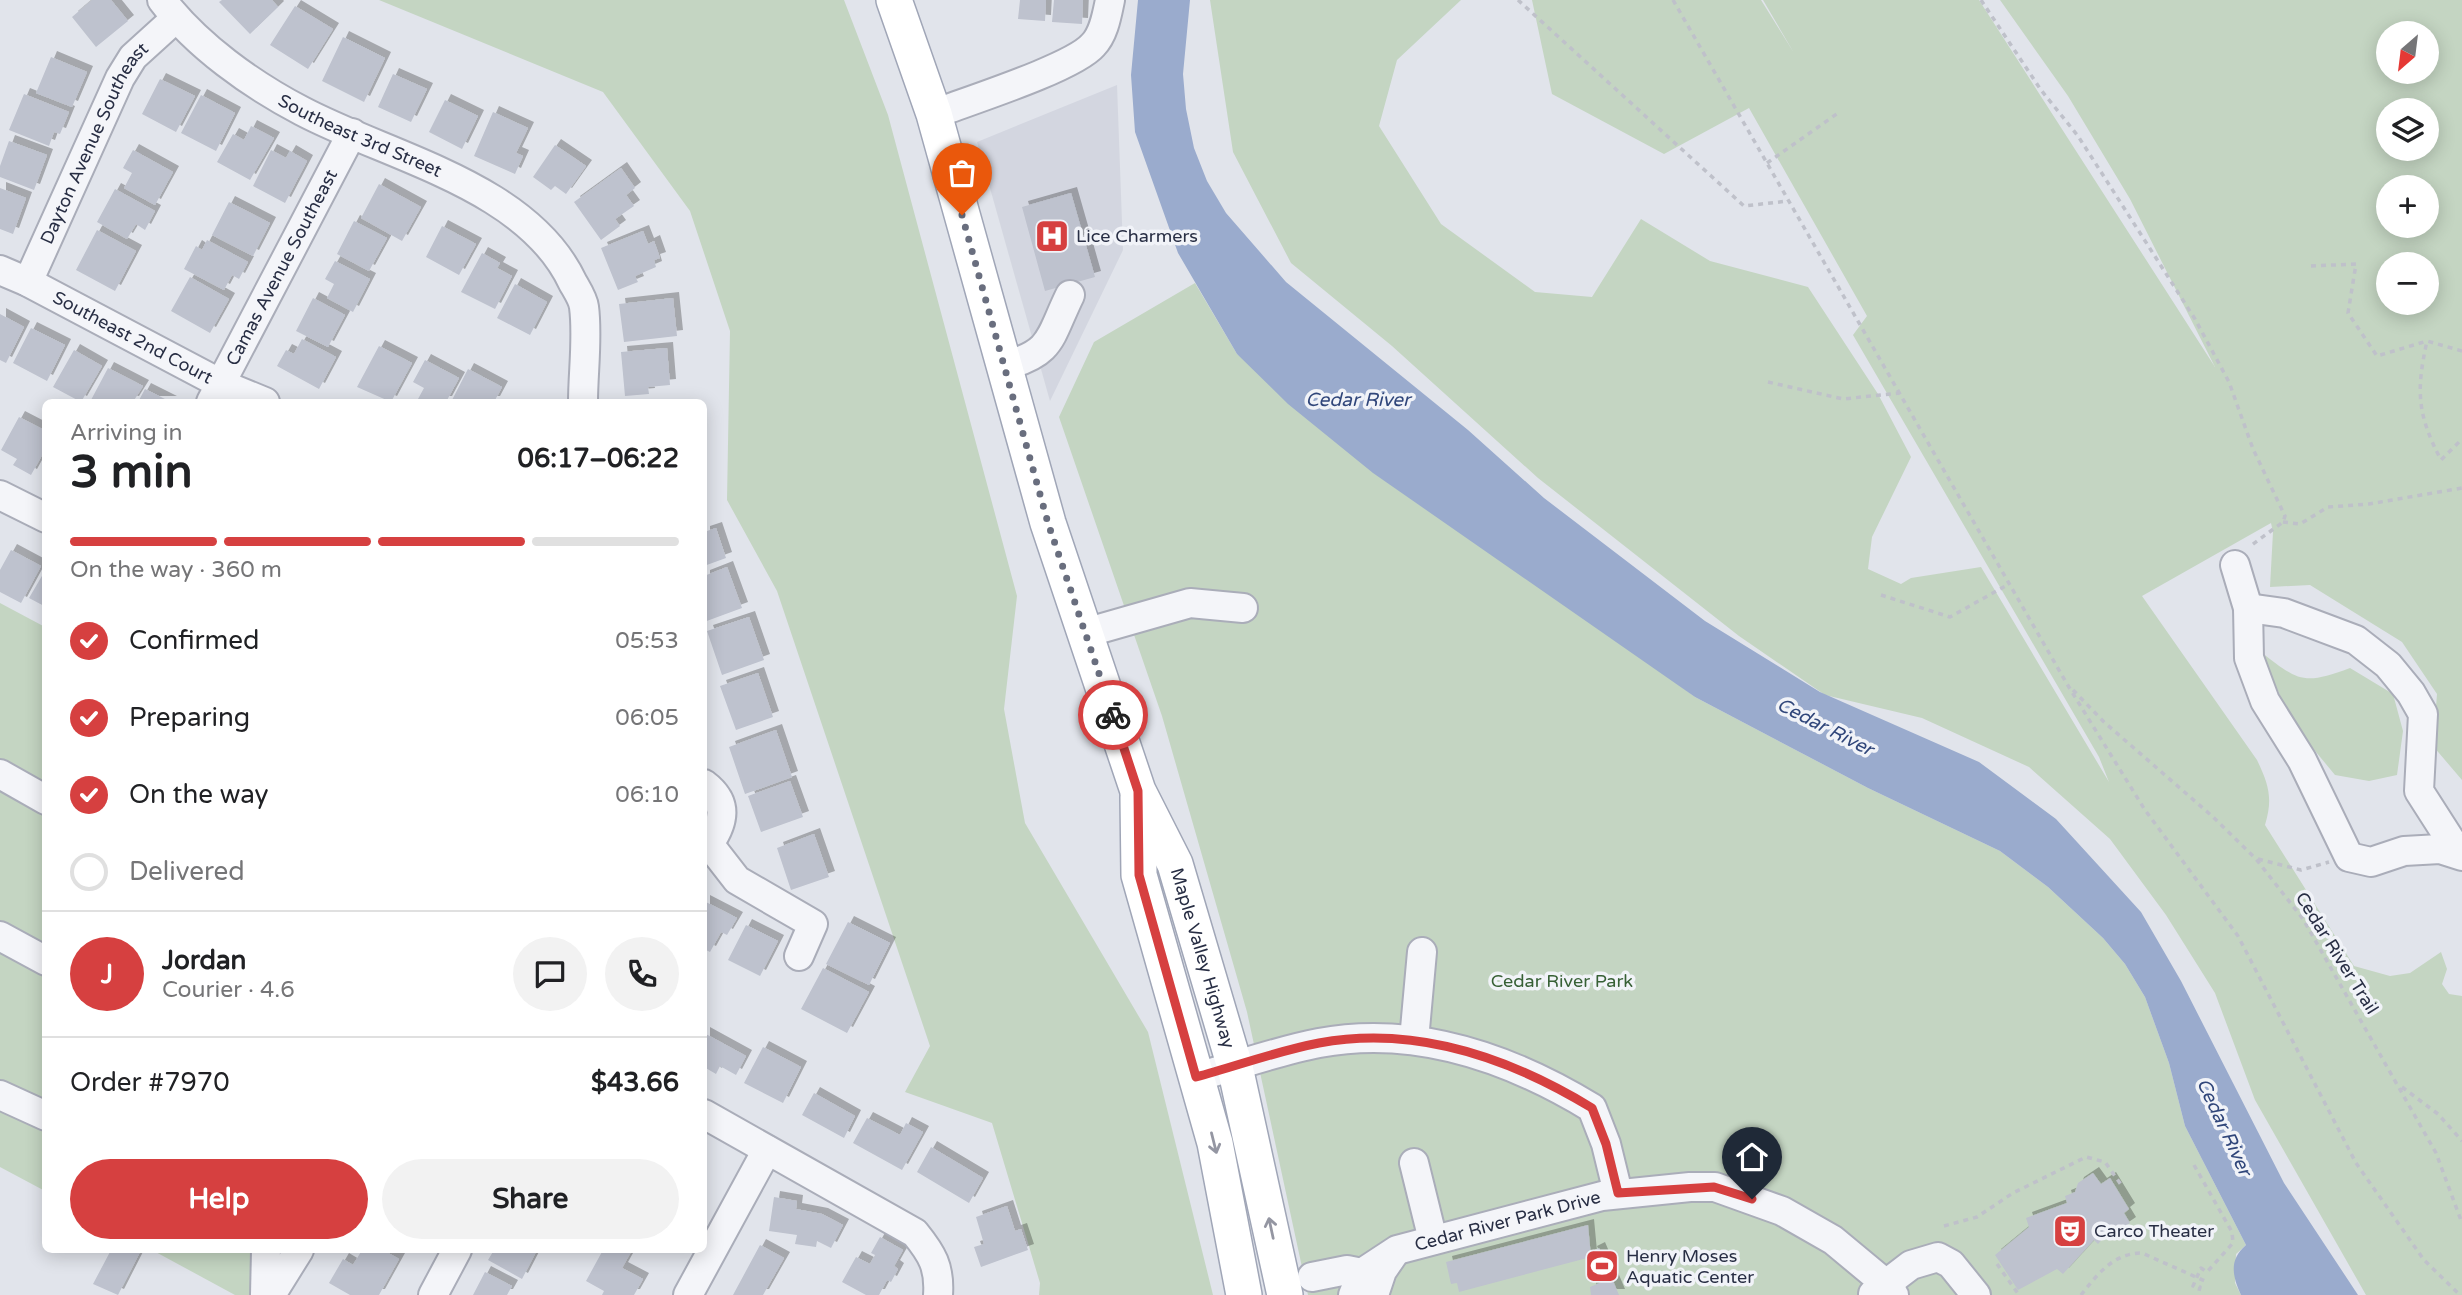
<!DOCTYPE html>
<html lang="en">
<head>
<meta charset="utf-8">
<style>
  :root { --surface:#fff; --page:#f2f2f2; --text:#202124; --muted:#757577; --line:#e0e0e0; --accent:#d64040 }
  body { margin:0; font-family:"Varela Round",sans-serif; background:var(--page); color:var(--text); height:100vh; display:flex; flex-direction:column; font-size:26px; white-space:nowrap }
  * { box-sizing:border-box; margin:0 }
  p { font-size:23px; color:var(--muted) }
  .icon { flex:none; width:38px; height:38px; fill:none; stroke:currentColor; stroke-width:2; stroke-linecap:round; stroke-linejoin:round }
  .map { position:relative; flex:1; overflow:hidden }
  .sheet { position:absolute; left:42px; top:399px; width:665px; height:854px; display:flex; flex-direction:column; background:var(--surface); border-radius:10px; box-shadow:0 4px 18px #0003 }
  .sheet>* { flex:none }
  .needle { width:46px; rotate:208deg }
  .buttons { position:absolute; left:2376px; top:21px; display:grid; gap:14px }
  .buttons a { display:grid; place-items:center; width:63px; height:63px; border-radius:50%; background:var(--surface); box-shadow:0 4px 18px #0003; font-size:35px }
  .pin { position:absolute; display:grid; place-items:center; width:60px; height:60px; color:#fff; margin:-72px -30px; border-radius:50% 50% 50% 0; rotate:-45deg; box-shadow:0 0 7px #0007 }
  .pin .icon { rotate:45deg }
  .courier { position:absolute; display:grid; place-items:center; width:70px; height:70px; margin:-35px; border:5px solid #d64040; border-radius:50%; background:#fff; color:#222; box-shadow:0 2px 9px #0007 }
  .overview em { font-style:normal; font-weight:700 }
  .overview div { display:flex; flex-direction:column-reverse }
  .overview { display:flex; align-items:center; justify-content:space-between; height:119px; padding:0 28px }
  h1 { font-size:46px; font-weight:700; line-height:52px }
  .bar { display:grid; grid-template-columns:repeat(4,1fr); gap:10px 7px; align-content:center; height:84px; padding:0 28px }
  .bar i { height:9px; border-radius:5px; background:var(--line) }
  .bar .active { background:var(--accent) }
  .bar p { grid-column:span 4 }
  .line { display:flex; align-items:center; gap:18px; padding:0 28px; border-top:2px solid var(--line) }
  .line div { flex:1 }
  .round { display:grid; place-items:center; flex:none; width:74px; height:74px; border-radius:37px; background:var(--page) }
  ol { padding:0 28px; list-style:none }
  li { display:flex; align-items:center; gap:21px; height:77px }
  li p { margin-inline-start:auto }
  li .icon { padding:7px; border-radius:50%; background:var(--accent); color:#fff; stroke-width:4 }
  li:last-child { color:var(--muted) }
  li i { width:38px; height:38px; border:4px solid var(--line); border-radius:50% }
  .button { display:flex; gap:14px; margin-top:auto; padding:14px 28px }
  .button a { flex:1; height:80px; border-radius:42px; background:var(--accent); color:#fff; font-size:28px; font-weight:700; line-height:80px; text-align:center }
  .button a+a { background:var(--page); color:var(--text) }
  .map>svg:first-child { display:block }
  .built { fill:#d3d6e0 }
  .green { fill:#c4d5c2; fill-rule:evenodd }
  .water { fill:#9aabcd }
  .building { fill:#bec2ce; filter:url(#shadow) }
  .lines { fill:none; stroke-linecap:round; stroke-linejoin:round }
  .minor-casing { stroke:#aaadb9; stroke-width:32 }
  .major-casing { stroke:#a0a6b7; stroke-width:38 }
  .path { stroke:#bfc1ca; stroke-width:3.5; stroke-dasharray:5 5; stroke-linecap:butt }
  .minor { stroke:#f4f5f9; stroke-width:28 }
  .major { stroke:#fff; stroke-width:35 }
  .oneway { stroke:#9496a2 }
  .done { stroke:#696e7e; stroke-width:7; stroke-dasharray:0 12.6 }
  .route { stroke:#d64040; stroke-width:9 }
  .labels { text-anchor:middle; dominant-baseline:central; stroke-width:7; stroke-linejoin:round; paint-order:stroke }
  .street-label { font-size:18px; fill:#282e44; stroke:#f1f3f8 }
  .poi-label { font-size:18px; fill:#282e44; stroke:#f1f3f8; text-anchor:start }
  .park-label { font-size:18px; fill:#376035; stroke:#f1f3f8 }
  .water-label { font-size:19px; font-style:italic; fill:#30467a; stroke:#f1f3f8 }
</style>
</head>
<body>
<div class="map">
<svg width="2462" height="1295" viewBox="0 0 2462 1295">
  <defs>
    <filter id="shadow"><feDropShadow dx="6" dy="-6" stdDeviation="0" flood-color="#0004"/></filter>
  </defs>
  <rect width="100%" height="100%" fill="#e1e4eb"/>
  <path class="built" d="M1117 85 1123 250 1050 401 977 142Z"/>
  <path class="green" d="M379 0H844L888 115 1017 596 1004 709 1025 823 1148 1032 1213 1295H1039L1040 1283 992 1123 905 1092 930 1046 777 591 727 500 730 331 690 211 603 92Z
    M1210 0H1461L1397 60 1379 126 1441 224 1535 292 1592 297 1641 219 1710 261 1808 287 1878 394 1911 457 1872 537 1868 569 1901 584 1911 578 1981 567 2109 782 2099 757 1853 335 1867 316 1749 108 1664 154 1552 94 1532 0H1761L1794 53 1763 0H1979L2215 367 2130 199 2068 96 2000 0H2462V780L2433 746 2437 694 2402 642 2310 585 2270 587 2273 532 2271 523 2142 596 2257 760C2269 785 2273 799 2265 825L2354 966 2390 976 2410 973 2441 952 2447 969 2442 984 2449 994 2462 996V1295H2366L2255 1100 2215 993 2166 915 2110 839 2029 767 1922 718 1825 695 1739 636 1538 478 1392 346 1291 263 1233 152ZM2389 33H2427V72H2389ZM2389 110H2427V149H2389ZM2389 187H2427V226H2389ZM2389 264H2427V303H2389Z
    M1195 283 1237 354 1695 697 1868 788 2000 851 2048 887 2103 938 2125 964 2145 997 2169 1063 2185 1126 2246 1245 2236 1254 2235 1283 2241 1295H1308L1247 1012 1162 716 1059 417 1094 342Z
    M0 603 45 627V1191L0 1167Z
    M2261 652C2299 682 2304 685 2350 668L2393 694 2403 731 2397 775 2369 781 2335 775 2292 723Z
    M152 1250H279L250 1295H235Z"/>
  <path class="water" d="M1138 0H1190L1183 74 1186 109 1194 148 1207 181 1226 213 1286 282 1468 430 1544 498 1705 621 1820 692 1979 762 2056 819 2141 912 2181 981 2284 1183 2358 1295H2241C2232 1275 2229 1260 2246 1245L2185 1126 2169 1063 2145 997 2125 964 2103 938 2048 887 2000 851 1868 788 1695 697 1373 473 1288 404 1237 354 1178 253 1135 132 1131 75Z"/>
  <path class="building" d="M92 0H111L128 21 96 47 72 17Z
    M222 0H272L278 7 250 34 219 2Z
    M1020 0H1046L1045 21 1018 19Z
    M1054 0H1083L1082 24 1052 22Z
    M295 6 333 29 308 69 270 45Z
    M343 37 385 58 364 102 322 81Z
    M51 57 87 72 72 107 36 93Z
    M393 74 427 89 411 122 378 107Z
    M160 79 195 96 176 132 142 114Z
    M24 94 69 112 60 134 54 132 49 146 9 130Z
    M201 95 235 113 216 151 181 133Z
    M445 100 478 116 462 149 429 132Z
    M493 112 528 128 516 153 523 156 515 174 474 156Z
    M251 126 274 138 250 180 217 162 233 134 244 140Z
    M9 141 47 155 34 190 0 177V166Z
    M555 145 586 166 566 194 555 186 551 190 533 177Z
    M133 150 173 172 155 205 124 188 132 173 123 168Z
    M271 150 286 158 290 151 307 161 285 203 253 186Z
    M621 168 635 188 626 195 634 206 615 219 620 226 601 240 574 202Z
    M379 184 421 207 402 241 361 218Z
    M0 188 26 198 13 234 0 229Z
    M115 189 155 211 145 230 136 224 127 239 97 222Z
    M1071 193 1095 277 1045 291 1022 207Z
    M229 202 270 223 253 256 212 235Z
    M354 221 387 238 369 271 337 254Z
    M442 226 476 244 459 275 426 257Z
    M97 230 136 251 115 291 76 270Z
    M643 231 648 244 654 241 660 258 654 260 656 267 635 276 638 282 618 290 601 248Z
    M207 240 248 262 239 279 232 275 224 290 184 269 196 246 202 250Z
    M482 253 500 263 497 268 512 276 495 309 461 292Z
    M335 261 370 279 353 312 327 298 334 284 325 279Z
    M190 277 229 299 210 333 171 311Z
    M515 284 547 302 530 335 497 318Z
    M313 298 345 315 328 347 296 331Z
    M673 298 677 336 624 342 619 304Z
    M0 314 24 327 6 363 0 360Z
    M31 328 65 345 47 381 13 363Z
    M302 339 336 357 319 389 277 366 286 350 294 354Z
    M379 346 412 363 391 402 357 387Z
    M667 348 670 385 648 387 649 394 625 396 621 352Z
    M74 350 102 366 81 402 53 387Z
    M425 360 459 378 446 402H425L418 399 424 388 413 382Z
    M108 368 143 386 133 402 91 400Z
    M468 369 502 387 494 402H451Z
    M145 389 171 402H138Z
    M19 417 46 431V448L31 475 13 465 17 459 1 450Z
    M716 528 726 558 704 566V532Z
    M11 550 41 566 21 603 0 592V570Z
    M727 567 742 608 704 622V576Z
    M46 569V607L29 598Z
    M749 617 764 660 722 675 707 631Z
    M758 673 773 717 736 730 720 686Z
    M776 730 792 777 745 794 729 747Z
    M790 781 803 817 761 832 748 796Z
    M814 834 829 877 791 890 777 848Z
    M704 901 737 918 727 935 721 932 710 952 704 949Z
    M848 922 890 943 869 985 826 964Z
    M746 925 778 941 760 976 728 960Z
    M823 968 869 992 847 1033 801 1009Z
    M704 1033 746 1056 736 1075 720 1066 716 1074 704 1067Z
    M763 1047 801 1067 783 1103 744 1083Z
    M814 1093 855 1116 844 1138 802 1115Z
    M867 1118 900 1135 906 1123 923 1132 902 1170 853 1143Z
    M931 1147 983 1178 969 1203 917 1172Z
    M2093 1173 2101 1184 2110 1178 2129 1209 2124 1213 2130 1223 2111 1236H2105L2098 1244 2094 1240 2063 1274 2057 1269 2018 1290 1995 1255 2029 1227 2026 1218 2067 1203 2065 1196 2075 1192 2078 1183Z
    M774 1197 797 1201 796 1209 822 1214 843 1225 831 1248 817 1241 816 1247 795 1244 797 1235 769 1231Z
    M1007 1206 1015 1231 1021 1229 1028 1250 981 1267 974 1247 984 1244 976 1217Z
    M1588 1225 1591 1257 1459 1292 1457 1283 1451 1284 1446 1262Z
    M880 1237 903 1250 894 1266 898 1269 891 1282 887 1280 879 1295H866L842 1282 856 1257 870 1264 875 1255 871 1253Z
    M760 1245 784 1258 763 1295H733Z
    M1599 1248 1619 1295H1591L1590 1287 1604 1281 1591 1252Z
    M111 1250H141L118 1295 93 1284Z
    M362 1250H383L399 1259 379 1295H350L329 1283 343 1259 353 1265Z
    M494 1250H537L522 1279 488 1260Z
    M603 1250H632L622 1268 643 1279 634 1295H602L604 1291 586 1281Z
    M485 1272 512 1286 507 1295H473Z"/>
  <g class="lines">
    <g class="minor-casing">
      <g id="minor">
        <path id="s1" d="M162 0C197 46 252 85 302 111 391 158 528 186 573 283 577 290 583 299 584 307 588 337 583 372 583 402"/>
        <path d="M934 114C968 101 1073 68 1093 45 1104 34 1107 14 1110 0"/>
        <path id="s2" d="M0 270 28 282 221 384 265 402"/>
        <path id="s3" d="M28 282 120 78 133 57 176 18"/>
        <path d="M1004 366C1053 353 1049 338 1070 295"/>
        <path id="s4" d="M211 402 352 133"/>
        <path d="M0 495 46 518"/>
        <path d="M2235 565 2248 608 2249 658 2265 701 2302 760 2349 857 2371 862 2404 851 2440 849 2462 856"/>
        <path d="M2248 608 2284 613 2356 640 2388 665 2411 693 2423 714 2419 791 2451 841 2462 850"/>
        <path d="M1085 633 1190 603 1243 608"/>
        <path d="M0 774 46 800"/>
        <path d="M704 784C728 802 725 821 709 844"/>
        <path d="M704 846 709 844 737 880 813 924 799 956"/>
        <path d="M0 936 46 961"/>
        <path d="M1414 1040 1422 952"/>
        <path d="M1196 1077C1237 1066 1277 1051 1319 1043 1416 1025 1510 1058 1592 1108L1606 1144 1618 1193"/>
        <path d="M0 1095 46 1116"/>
        <path d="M704 1114 915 1233C932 1254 940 1267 938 1295"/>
        <path d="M1414 1163 1433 1240"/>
        <path d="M1312 1277 1347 1270 1362 1273"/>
        <path d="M1873 1294 1911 1265 1938 1257 1951 1264 1976 1295"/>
        <path d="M265 1295 266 1250"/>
        <path d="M271 1295 299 1250"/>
        <path d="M433 1295 457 1250"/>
        <path d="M688 1295 767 1150"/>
        <path id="s5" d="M1353 1295 1362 1273 1397 1250 1602 1196 1690 1187H1715L1782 1211 1833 1240 1886 1284 1894 1295"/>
        <path d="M1374 1295 1382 1271 1393 1255"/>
      </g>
    </g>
    <g class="major-casing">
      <g id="major">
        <path id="s6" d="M894 0 934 114 1048 523 1138 791 1175 864 1235 1067 1285 1295"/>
        <path d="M1138 797 1139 875 1215 1143 1244 1295"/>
      </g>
    </g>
    <path class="path" d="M1518 0 1744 206 1788 201
      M1673 0 2067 684 2145 810 2238 936 2356 1163 2424 1260 2460 1295
      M1981 0 2041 90 2078 136 2195 319 2229 382 2253 449 2285 516 2283 522 2249 547
      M1767 163 1838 113
      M2311 266 2356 264 2348 313 2377 356 2427 341
      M2462 351 2427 341C2416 391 2417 414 2441 460L2462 439
      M1768 382 1843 399 1900 393
      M2283 522 2300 524 2328 507 2369 504 2462 488
      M1881 595 1950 617 2009 584
      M2073 690 2104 722 2212 816 2256 859 2303 919 2436 1153 2462 1223
      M2258 859 2301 870 2329 862
      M2402 1087 2438 1114 2462 1141
      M2194 1165 2232 1232 2233 1243 2207 1272 2201 1268 2193 1286 2200 1287 2198 1295
      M1944 1226 1977 1217 2013 1193 2086 1157 2105 1162 2122 1186
      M1997 1264 2019 1295
      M2081 1295C2097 1275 2113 1253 2142 1253L2205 1281"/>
    <use href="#minor" class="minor"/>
    <use href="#major" class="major"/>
  </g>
  <defs><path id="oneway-shaft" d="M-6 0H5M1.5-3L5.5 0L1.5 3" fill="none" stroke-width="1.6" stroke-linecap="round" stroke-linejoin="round" transform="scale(1.75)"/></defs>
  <g class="oneway">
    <use href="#oneway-shaft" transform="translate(1214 1143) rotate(76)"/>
    <use href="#oneway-shaft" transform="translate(1271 1228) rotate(-102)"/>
  </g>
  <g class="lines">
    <path class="done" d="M962 215 1048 523 1113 715"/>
    <path class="route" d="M1113 715 1138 791 1139 875 1196 1077C1237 1066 1277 1051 1319 1043 1416 1025 1510 1058 1592 1108L1606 1144 1618 1193 1714 1187 1752 1199"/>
  </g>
  <defs>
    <g id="hospital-square" transform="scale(1.75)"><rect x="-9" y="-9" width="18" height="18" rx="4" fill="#d64040" stroke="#f1f3f8"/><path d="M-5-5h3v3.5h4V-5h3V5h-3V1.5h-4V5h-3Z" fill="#fff"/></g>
    <g id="theatre-square" transform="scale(1.75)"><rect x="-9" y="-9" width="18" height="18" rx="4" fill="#d64040" stroke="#f1f3f8"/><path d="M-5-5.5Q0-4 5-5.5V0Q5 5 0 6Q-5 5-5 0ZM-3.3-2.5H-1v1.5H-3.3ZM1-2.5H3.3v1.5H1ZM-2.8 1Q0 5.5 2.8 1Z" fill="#fff"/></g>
    <g id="stadium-square" transform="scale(1.75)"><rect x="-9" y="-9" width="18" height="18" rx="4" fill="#d64040" stroke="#f1f3f8"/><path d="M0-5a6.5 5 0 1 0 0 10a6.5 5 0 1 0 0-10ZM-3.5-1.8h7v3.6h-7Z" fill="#fff"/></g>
  </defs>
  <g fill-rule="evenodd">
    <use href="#hospital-square" x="1052" y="236"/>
    <use href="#theatre-square" x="2070" y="1231"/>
    <use href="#stadium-square" x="1602" y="1266"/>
  </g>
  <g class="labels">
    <g class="street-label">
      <text stroke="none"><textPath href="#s1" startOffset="243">Southeast 3rd Street</textPath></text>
      <text stroke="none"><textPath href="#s3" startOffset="154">Dayton Avenue Southeast</textPath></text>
      <text stroke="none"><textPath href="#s4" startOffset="152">Camas Avenue Southeast</textPath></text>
      <text stroke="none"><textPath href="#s2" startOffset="149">Southeast 2nd Court</textPath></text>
      <text transform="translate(2337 953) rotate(58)">Cedar River Trail</text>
      <text stroke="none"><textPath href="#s6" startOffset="1008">Maple Valley Highway</textPath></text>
      <text stroke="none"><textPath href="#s5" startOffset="180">Cedar River Park Drive</textPath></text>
    </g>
    <g class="poi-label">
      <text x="1076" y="236">Lice Charmers</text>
      <text x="2094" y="1231">Carco Theater</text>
      <text x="1626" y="1256">Henry Moses<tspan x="1626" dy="21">Aquatic Center</tspan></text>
    </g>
    <g class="park-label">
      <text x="1562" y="981">Cedar River Park</text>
    </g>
    <g class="water-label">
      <text x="1358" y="400">Cedar River</text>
      <text transform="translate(1825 727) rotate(27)">Cedar River</text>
      <text transform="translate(2224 1127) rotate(65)">Cedar River</text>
    </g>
  </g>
</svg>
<div class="buttons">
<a><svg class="needle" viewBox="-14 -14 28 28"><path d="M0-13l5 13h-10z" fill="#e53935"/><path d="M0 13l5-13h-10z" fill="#757577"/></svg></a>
<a><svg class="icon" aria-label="layers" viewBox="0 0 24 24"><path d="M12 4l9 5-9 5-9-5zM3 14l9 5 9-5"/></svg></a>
<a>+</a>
<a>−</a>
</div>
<div class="pin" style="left:962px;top:215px;background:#ea580c"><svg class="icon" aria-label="bag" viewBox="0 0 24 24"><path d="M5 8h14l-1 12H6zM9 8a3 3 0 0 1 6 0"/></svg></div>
<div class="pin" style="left:1752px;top:1199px;background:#1f2937"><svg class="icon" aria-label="home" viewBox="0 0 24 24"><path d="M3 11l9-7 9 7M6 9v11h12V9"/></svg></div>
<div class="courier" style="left:1113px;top:715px"><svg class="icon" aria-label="bike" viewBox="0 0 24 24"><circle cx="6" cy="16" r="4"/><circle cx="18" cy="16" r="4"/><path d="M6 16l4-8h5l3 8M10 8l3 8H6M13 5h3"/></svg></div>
<section class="sheet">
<div class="overview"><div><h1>3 min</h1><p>Arriving in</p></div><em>06:17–06:22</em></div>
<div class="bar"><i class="active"></i><i class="active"></i><i class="active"></i><i></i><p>On the way · 360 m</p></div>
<ol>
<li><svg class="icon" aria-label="check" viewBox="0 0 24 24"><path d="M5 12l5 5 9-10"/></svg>Confirmed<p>05:53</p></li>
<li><svg class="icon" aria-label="check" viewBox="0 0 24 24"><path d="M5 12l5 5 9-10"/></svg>Preparing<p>06:05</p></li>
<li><svg class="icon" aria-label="check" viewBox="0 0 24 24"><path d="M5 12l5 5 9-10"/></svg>On the way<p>06:10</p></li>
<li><i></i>Delivered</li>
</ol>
<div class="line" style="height:126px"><b class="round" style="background:var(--accent);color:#fff">J</b><div><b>Jordan</b><p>Courier · 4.6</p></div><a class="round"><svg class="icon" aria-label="chat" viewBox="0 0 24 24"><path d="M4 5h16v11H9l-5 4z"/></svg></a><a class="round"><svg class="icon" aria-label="phone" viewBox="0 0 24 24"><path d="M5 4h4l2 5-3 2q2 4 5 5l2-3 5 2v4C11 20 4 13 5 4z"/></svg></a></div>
<div class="line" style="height:91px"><div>Order #7970</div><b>$43.66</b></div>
<div class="button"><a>Help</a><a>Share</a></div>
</section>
</div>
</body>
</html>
